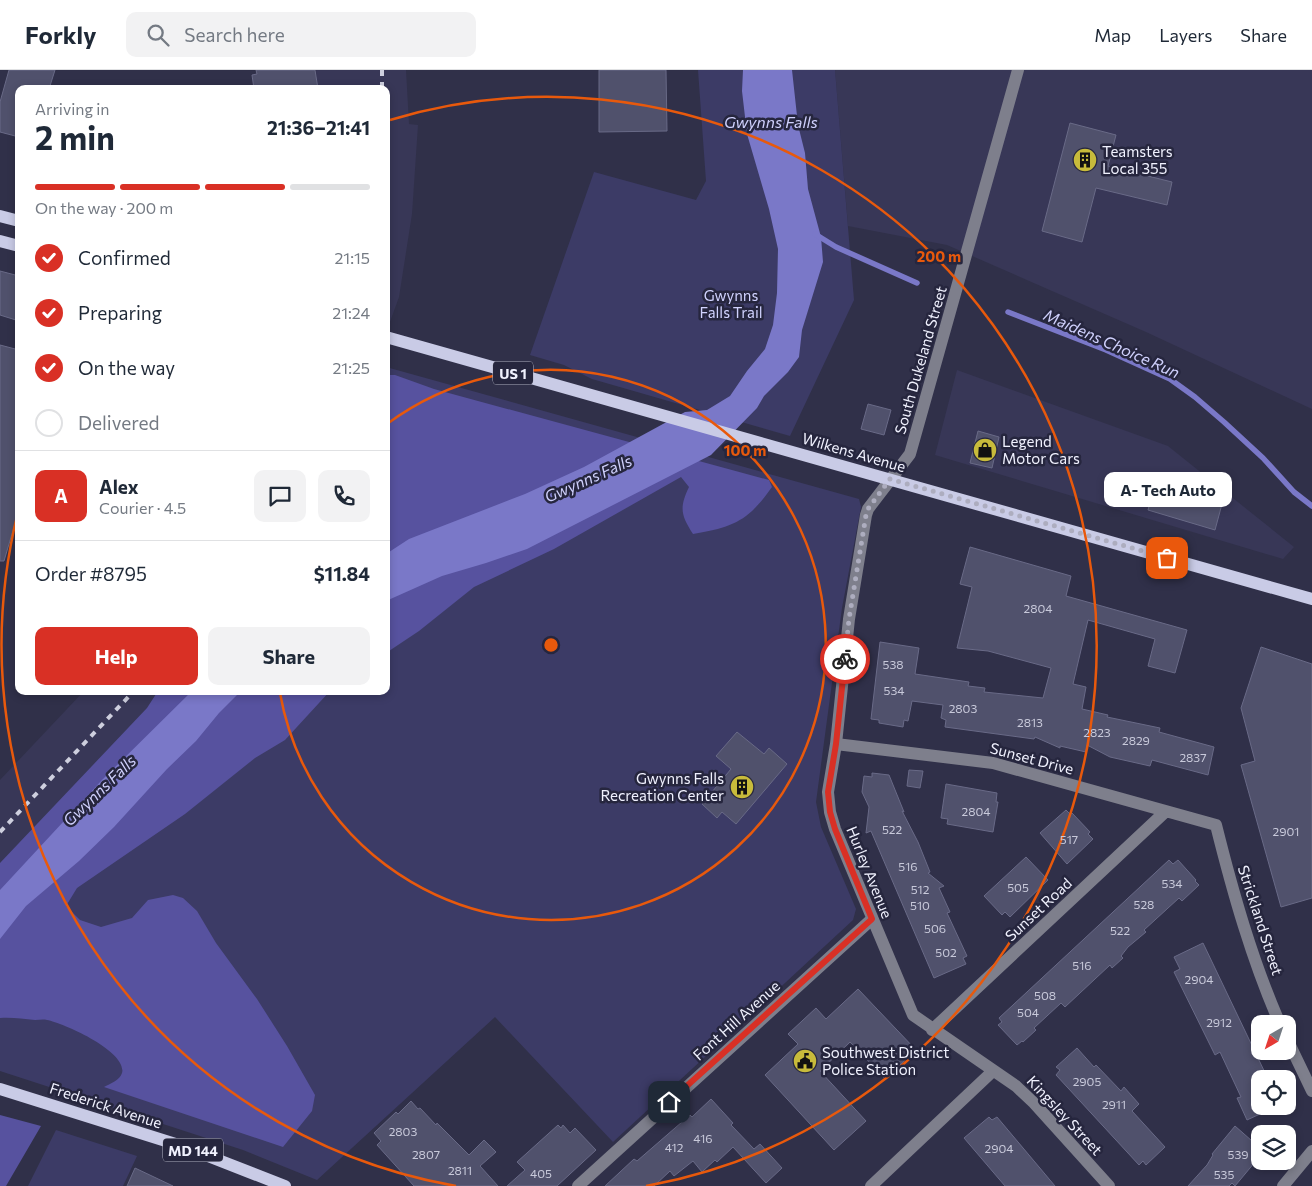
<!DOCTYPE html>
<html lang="en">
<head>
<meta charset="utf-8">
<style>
  :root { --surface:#fff; --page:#f2f2f3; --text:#1f2937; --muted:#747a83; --line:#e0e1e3; --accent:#d93025 }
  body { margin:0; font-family:Commissioner,sans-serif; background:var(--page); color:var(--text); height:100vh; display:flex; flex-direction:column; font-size:19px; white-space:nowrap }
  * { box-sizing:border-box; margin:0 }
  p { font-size:16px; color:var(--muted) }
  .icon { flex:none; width:28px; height:28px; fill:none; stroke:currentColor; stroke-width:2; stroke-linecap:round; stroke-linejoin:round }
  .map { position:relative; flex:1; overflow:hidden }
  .panel { position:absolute; left:15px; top:15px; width:375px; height:610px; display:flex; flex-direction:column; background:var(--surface); border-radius:10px; box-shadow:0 2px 8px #0003 }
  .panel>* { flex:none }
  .needle { width:32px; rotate:219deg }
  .buttons { position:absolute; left:1251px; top:945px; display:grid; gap:10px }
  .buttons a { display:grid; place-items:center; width:45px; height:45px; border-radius:10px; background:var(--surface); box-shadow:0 2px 8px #0003; font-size:25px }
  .pin { position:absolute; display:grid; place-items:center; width:42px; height:42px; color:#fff; margin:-21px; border-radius:10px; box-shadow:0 2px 8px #0006 }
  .courier { position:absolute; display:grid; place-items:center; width:50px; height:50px; margin:-25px; border:4px solid #d93025; border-radius:50%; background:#fff; color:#222; box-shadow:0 1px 6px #0007 }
  .bubble { position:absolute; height:35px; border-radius:10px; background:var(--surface); box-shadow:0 2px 8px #0003; font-size:16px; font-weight:700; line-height:35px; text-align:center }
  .head em { font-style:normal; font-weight:700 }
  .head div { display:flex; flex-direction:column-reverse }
  .head { display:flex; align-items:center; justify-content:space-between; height:85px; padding:0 20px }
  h1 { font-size:32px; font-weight:700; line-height:38px }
  .bar { display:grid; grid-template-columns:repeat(4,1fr); gap:8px 5px; align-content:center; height:60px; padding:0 20px }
  .bar i { height:6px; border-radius:4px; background:var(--line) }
  .bar .active { background:var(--accent) }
  .bar p { grid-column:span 4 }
  .line { display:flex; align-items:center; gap:12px; padding:0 20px; border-top:1px solid var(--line) }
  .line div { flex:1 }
  .round { display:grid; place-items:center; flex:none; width:52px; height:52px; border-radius:10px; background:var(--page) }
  ol { padding:0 20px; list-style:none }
  li { display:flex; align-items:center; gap:15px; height:55px }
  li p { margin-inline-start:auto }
  li .icon { padding:5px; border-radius:50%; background:var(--accent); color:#fff; stroke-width:4 }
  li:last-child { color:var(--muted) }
  li i { width:28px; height:28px; border:2px solid var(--line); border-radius:50% }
  .action { display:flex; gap:10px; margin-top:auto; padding:10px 20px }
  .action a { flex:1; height:58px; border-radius:10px; background:var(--accent); color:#fff; font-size:20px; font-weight:700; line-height:58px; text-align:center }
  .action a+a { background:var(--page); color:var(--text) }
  header { display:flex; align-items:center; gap:30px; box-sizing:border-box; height:70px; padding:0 25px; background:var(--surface); border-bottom:1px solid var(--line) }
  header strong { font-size:24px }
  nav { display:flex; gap:28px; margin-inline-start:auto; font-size:18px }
  .search { width:350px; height:45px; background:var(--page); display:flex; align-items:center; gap:12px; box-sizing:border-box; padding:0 18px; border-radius:10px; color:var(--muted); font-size:19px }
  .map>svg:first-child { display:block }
  .built { fill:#383757 }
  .green { fill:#3c3b66 }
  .forest { fill:#57529f }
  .water { fill:#7a78c8 }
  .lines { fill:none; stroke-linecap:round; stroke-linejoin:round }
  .stream { stroke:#7a78c8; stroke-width:5.5 }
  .building { fill:#50516c; stroke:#696a87 }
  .minor { stroke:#7e7f8c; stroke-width:12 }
  .major { stroke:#c9cbe6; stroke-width:12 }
  .rail { stroke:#cecfde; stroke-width:4; stroke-dasharray:6 6; stroke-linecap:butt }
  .done { stroke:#adadbf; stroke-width:5; stroke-dasharray:0 9 }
  .route { stroke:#d93025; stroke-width:6 }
  .ring { fill:none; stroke:#e8590c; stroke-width:2.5 }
  .labels { text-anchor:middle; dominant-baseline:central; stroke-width:5; stroke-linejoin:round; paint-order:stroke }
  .number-label { font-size:12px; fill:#c8c9da }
  .shield { fill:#26263e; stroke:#b3b4c4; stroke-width:1 }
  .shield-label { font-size:14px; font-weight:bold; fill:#f0f1fe }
  .poi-label { font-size:15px; fill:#f0f1fe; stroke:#26263e; text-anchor:start }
  .park-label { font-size:15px; fill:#d1d3ff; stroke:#26263e }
  .street-label { font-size:15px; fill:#f0f1fe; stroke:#26263e }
  .water-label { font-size:16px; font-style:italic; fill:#cfd0fc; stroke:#26263e }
  .centre { fill:#e8590c; stroke:#26263e; stroke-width:2.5 }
  .ring-label { font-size:15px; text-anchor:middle; font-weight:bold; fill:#e8590c; stroke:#26263e; stroke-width:5; stroke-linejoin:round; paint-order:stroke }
</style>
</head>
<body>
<header>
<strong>Forkly</strong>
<div class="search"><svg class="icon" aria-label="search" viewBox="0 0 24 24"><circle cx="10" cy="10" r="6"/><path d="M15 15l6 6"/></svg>Search here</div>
<nav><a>Map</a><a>Layers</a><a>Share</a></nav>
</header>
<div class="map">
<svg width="1312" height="1116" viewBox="0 0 1312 1116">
  <rect width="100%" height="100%" fill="#303049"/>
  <path class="built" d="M316 0H406L409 54 418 55 412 144 399 227 386 263V19H317Z
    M835 0H1312V339L1146 262 947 175 848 156Z
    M957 300 1168 376 1294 477 1283 489 935 385Z
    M84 621H174L0 810V710Z"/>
  <path class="green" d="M698 0H835L854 230 790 366 592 309 564 295 530 285 594 102 696 130 706 111Z
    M386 297 859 429 861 437 842 538 816 732 821 757 856 839 853 850 613 1072 495 947 317 1110 243 1080 0 1001V810L174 621H386Z
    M56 1060 137 1086 123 1116H28Z"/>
  <path class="forest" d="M386 305H395L434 319 769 410 772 417C748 451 734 457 693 464 681 445 679 438 689 417L681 407 554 479 474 517 419 561 386 583Z
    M158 621H330L285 670 255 688 185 744 77 818 66 836 80 850 101 857 132 848 148 830 173 825 183 828 197 841 216 873 257 929 287 976 315 1025 312 1041 283 1077 104 1017C110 1014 120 1010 122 1003 128 982 64 953 47 950 43 949 39 950 35 950 23 949 12 947 0 948V793L147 638Z
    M0 1045 41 1056 6 1116H0Z"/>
  <path class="water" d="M743 0H792L798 55 805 83 808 119 821 167 823 192 802 260 799 287 788 302 764 326 757 338 711 385 527 479 486 493 442 506 386 531V484L409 469 525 424 584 397 685 342 707 340 730 326 747 301 765 279 773 255 777 223 778 179 769 139 747 64 742 21Z
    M192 621H241L219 643 196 671 167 699 114 757 79 791 26 836 0 869V820L102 710Z"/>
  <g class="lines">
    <path class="stream" d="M815 164 836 177 917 213
      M1008 242 1106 280 1170 309 1195 327 1224 352 1263 388 1294 422 1312 436"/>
  </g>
  <path class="building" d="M9 0H55L49 19H19V67L0 62V32Z
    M256 0H315L318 19H254L252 5 257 4Z
    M599 0H666L667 61 599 62Z
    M1070 53 1116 65 1108 96 1172 112 1167 135 1096 118 1082 172 1042 161Z
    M0 201 19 206V251L0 245Z
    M0 275 19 280V440L4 491H0Z
    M868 334 891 340 884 365 861 359Z
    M978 361 999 367 992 398 970 393Z
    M1155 414 1222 434 1215 460 1148 440Z
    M970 477 1071 506 1066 526 1187 560 1175 603 1148 596 1155 569 1088 550 1073 614 1086 617 1082 639 1108 645 1107 647 1160 658 1159 662 1214 677 1208 705 1152 690 1150 696 1110 687 1087 675 1086 682 1060 676V678L1035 667 1034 669 945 657 946 650 941 648 943 635 912 631 908 651 904 650 903 657 879 653V650L871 649 880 572 919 578 915 604 969 612 968 616 985 618 984 622 1043 628 1051 598 988 581 957 578 972 517 960 514Z
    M1261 577 1312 594V828L1281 837 1241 695 1255 691 1241 638Z
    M737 662 764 684 769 678 787 694 736 754 722 742 717 748 702 734 731 699 716 686Z
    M909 700 923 701 920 718 907 716Z
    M872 703 889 705 904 742 902 741 918 772 930 802 928 803 944 816 939 818 950 842 947 843 967 886 963 888 966 894 934 908 871 761 866 763 869 737 862 722 864 706 872 707Z
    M946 714 997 723 996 732H998L993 762 947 754 948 749 941 748Z
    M1066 740 1070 744 1072 743 1090 762 1088 764 1093 769 1067 794 1040 763Z
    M1026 787 1048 810 1010 847 1005 842 1002 845 984 826Z
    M1169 790 1173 794 1178 790 1196 810 1195 811 1199 815 1182 831 1179 828 1144 860 1146 862 1128 877 1121 886 1123 888 1112 898 1110 895 1065 937 1061 933 1034 958 1036 960 1023 972 1022 971 1017 975 998 955 1002 952 999 948Z
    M1203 873 1268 1009H1260V1044L1247 1050 1237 1028 1241 1027 1220 982 1215 985 1174 902 1180 899 1174 887Z
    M858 919 916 980 885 1009 850 972 820 1001 866 1051 834 1080 765 1005 798 974 788 964 816 938 826 949Z
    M1077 978 1094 997 1096 995 1121 1021 1124 1017 1139 1034 1132 1041 1165 1077 1146 1095 1143 1091 1139 1095 1056 1005 1060 1000 1056 997Z
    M711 1029 733 1053 731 1055 754 1079 760 1074 782 1098 766 1113 733 1077 717 1092 715 1090 702 1102 693 1091 674 1106 670 1101 654 1116H605L634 1089 637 1091 690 1045 692 1047Z
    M411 1031 418 1039 420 1038 436 1055 437 1053 469 1085 484 1070 496 1082 480 1096 498 1116H414L377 1075 381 1071 374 1063 396 1042 398 1044Z
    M989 1047 992 1050 997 1047 1055 1116H1005L964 1068Z
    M558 1055 561 1058 563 1055 570 1063 575 1058 596 1080 557 1116H507L525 1100 517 1092Z
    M1235 1056 1260 1078V1086L1235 1116 1232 1113 1229 1116H1188L1207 1095 1213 1085 1212 1084Z
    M135 1098 173 1116H127Z"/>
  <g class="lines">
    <path class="minor" d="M1018 0 910 384 868 439 866 445 849 549 836 674 828 722 830 742 835 759 913 945 1016 1016 1034 1033 1109 1116
      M836 674 993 693 1216 755C1233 823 1252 890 1280 954
      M932 960 1165 742
      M1288 971 1312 1021
      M578 1116 872 849
      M871 1116 993 1001
      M1283 1116 1312 1081"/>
    <path class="major" d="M0 146 19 151
      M0 171 19 176
      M386 267 1312 529
      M0 1019 185 1077 285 1116"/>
    <path class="rail" d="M382 0V19
      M0 762 134 621"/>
  </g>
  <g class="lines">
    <path class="done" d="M845 589 849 549 866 445 868 439 890 409 1167 488"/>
    <path class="route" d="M669 1032 872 849 835 759 830 742 828 722 836 674 845 589"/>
  </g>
  <g class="ring">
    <path d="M387 354A275 275 0 1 1 280 623"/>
    <path d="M456 1116A549 549 0 0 1 18 442M390 50A549 549 0 1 1 646 1116"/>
  </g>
  <defs>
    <g id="building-disc" transform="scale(1.25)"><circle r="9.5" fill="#c8bb3b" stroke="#26263e"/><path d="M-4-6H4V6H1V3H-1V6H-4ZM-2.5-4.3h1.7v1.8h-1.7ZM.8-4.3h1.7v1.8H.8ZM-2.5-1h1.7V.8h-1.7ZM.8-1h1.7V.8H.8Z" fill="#111"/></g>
    <g id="shop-disc" transform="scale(1.25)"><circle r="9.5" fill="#c8bb3b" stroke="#26263e"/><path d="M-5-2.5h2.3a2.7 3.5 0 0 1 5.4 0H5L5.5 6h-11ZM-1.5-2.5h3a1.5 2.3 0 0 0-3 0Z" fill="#111"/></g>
    <g id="civic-disc" transform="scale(1.25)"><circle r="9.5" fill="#c8bb3b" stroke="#26263e"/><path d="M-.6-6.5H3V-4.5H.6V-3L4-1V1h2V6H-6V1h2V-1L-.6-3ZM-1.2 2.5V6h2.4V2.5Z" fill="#111"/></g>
  </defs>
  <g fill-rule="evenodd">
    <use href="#building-disc" x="1085" y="90"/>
    <use href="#shop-disc" x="985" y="380"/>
    <use href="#building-disc" x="742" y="717"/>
    <use href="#civic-disc" x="805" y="991"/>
  </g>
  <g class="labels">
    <g class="number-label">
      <text x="1038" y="538">2804</text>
      <text x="893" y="594">538</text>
      <text x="894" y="620">534</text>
      <text x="963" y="638">2803</text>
      <text x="1030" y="652">2813</text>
      <text x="1097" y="662">2823</text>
      <text x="1136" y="670">2829</text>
      <text x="1193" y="687">2837</text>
      <text x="976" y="741">2804</text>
      <text x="892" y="759">522</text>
      <text x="1286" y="761">2901</text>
      <text x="1069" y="769">517</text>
      <text x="908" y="796">516</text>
      <text x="1172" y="813">534</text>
      <text x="1018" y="817">505</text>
      <text x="920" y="819">512</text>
      <text x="1144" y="834">528</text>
      <text x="920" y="835">510</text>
      <text x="935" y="858">506</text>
      <text x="1120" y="860">522</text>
      <text x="946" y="882">502</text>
      <text x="1082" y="895">516</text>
      <text x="1199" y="909">2904</text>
      <text x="1045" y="925">508</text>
      <text x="1028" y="942">504</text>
      <text x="1219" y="952">2912</text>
      <text x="1087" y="1011">2905</text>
      <text x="1114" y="1034">2911</text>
      <text x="403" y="1061">2803</text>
      <text x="703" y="1068">416</text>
      <text x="674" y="1077">412</text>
      <text x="999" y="1078">2904</text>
      <text x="426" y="1084">2807</text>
      <text x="1238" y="1084">539</text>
      <text x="460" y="1100">2811</text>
      <text x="541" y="1103">405</text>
      <text x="1224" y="1104">535</text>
    </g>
    <g class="shield">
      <rect x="493" y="291.5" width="40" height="23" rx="4"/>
      <rect x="163" y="1068.5" width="60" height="23" rx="4"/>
    </g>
    <g class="shield-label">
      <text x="513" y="303">US 1</text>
      <text x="193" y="1080">MD 144</text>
    </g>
    <g class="poi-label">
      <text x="1102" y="81">Teamsters<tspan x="1102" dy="17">Local 355</tspan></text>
      <text x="1002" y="371">Legend<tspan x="1002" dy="17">Motor Cars</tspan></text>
      <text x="724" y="708" text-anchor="end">Gwynns Falls<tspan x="724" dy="17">Recreation Center</tspan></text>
      <text x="822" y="982">Southwest District<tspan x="822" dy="17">Police Station</tspan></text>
    </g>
    <g class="park-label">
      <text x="731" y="225">Gwynns<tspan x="731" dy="17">Falls Trail</tspan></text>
    </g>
    <g class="street-label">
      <text transform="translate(920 290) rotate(-74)">South Dukeland Street</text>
      <text transform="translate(854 382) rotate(16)">Wilkens Avenue</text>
      <text transform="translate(1032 688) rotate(15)">Sunset Drive</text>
      <text transform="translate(870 802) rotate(68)">Hurley Avenue</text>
      <text transform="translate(1038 839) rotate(-43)">Sunset Road</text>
      <text transform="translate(1261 850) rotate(72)">Strickland Street</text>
      <text transform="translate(736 950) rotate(-42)">Font Hill Avenue</text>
      <text transform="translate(106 1035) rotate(18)">Frederick Avenue</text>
      <text transform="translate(1065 1045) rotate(47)">Kingsley Street</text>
    </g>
    <g class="water-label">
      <text x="771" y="51">Gwynns Falls</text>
      <text transform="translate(1112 273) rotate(24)">Maidens Choice Run</text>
      <text transform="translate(588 408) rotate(-24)">Gwynns Falls</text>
      <text transform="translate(99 720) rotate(-44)">Gwynns Falls</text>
    </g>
  </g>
  <circle cx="551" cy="575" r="8" class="centre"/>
  <g class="ring-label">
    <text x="939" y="192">200 m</text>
    <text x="745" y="386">100 m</text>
  </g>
</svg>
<div class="buttons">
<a><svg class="needle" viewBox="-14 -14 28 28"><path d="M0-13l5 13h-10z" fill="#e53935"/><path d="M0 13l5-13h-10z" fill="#747a83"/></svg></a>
<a><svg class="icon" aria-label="locate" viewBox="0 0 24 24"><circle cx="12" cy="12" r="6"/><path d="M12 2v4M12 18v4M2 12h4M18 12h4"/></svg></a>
<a><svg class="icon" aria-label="layers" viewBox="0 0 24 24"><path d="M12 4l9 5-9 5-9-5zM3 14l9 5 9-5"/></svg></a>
</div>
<div class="pin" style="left:1167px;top:488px;background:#ea580c"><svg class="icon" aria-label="bag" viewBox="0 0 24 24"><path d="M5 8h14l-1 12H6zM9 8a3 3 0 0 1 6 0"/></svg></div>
<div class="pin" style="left:669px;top:1032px;background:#1f2937"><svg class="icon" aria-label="home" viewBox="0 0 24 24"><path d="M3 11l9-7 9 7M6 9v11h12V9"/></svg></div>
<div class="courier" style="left:845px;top:589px"><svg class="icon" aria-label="bike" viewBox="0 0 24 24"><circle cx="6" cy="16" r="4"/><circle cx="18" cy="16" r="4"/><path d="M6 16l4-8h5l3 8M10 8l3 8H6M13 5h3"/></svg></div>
<div class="bubble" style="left:1104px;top:402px;width:128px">A- Tech Auto</div>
<section class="panel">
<div class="head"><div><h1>2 min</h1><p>Arriving in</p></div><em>21:36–21:41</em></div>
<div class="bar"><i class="active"></i><i class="active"></i><i class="active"></i><i></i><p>On the way · 200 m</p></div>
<ol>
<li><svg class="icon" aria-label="check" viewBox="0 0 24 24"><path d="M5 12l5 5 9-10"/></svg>Confirmed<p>21:15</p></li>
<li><svg class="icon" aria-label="check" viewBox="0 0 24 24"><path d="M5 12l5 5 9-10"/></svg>Preparing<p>21:24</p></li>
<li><svg class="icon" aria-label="check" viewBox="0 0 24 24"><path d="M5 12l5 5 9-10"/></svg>On the way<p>21:25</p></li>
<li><i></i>Delivered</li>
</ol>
<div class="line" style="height:90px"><b class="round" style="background:var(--accent);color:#fff">A</b><div><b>Alex</b><p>Courier · 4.5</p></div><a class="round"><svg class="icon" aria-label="chat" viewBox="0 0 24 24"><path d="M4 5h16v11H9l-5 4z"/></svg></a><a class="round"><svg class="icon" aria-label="phone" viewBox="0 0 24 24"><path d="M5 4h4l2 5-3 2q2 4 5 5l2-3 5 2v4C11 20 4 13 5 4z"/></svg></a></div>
<div class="line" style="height:65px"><div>Order #8795</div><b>$11.84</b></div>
<div class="action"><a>Help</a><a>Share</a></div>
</section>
</div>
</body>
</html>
